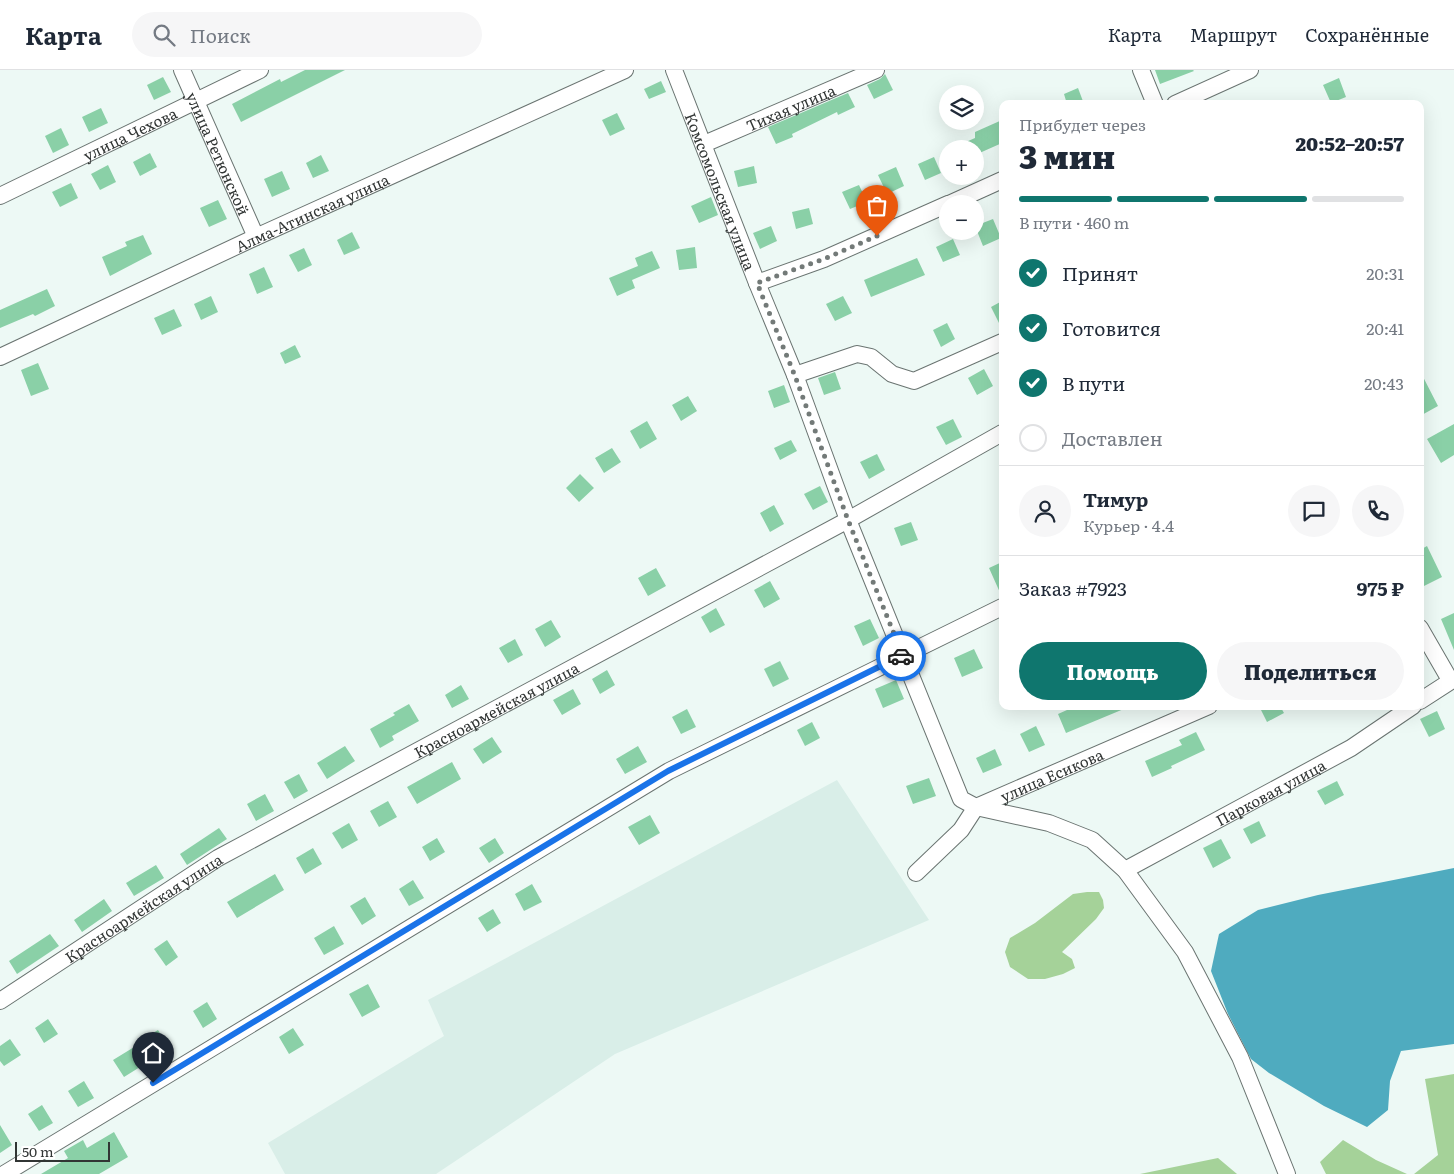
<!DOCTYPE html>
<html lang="ru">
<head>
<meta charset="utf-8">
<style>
  :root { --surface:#fff; --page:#f6f6f7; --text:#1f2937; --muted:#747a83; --line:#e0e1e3; --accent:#0f766e }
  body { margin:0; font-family:Literata,serif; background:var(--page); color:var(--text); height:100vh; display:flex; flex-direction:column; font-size:19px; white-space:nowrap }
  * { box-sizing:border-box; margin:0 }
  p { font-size:16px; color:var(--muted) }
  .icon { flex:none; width:28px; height:28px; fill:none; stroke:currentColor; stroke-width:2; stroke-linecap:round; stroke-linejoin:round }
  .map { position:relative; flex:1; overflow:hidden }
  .sheet { position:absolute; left:999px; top:30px; width:425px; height:610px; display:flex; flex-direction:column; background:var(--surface); border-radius:10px; box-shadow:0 5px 20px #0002 }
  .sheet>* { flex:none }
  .controls { position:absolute; left:939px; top:15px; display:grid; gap:10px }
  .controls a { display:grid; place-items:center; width:45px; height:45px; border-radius:50%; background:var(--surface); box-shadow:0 5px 20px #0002; font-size:25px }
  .scale { position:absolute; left:15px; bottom:12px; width:95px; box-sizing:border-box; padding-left:5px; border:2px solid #313534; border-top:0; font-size:14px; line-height:18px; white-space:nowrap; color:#313534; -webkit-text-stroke:4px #fff; paint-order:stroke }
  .pin { position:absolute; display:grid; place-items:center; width:42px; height:42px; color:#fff; margin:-51px -21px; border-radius:50% 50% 50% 0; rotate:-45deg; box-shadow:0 0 5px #0007 }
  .pin .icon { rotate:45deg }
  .courier { position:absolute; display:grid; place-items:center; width:50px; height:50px; margin:-25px; border:4px solid #1a73e8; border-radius:50%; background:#fff; color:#222; box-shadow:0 1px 6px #0007 }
  .summary em { font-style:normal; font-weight:800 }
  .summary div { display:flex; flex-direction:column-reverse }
  .summary { display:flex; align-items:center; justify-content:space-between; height:85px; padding:0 20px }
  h1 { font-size:32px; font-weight:800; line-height:38px }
  .bar { display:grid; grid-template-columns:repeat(4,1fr); gap:8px 5px; align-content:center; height:60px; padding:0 20px }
  .bar i { height:6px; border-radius:4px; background:var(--line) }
  .bar .on { background:var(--accent) }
  .bar p { grid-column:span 4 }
  .line { display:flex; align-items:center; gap:12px; padding:0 20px; border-top:1px solid var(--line) }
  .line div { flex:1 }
  .round { display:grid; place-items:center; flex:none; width:52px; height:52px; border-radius:26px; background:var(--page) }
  ol { padding:0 20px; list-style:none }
  li { display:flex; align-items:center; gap:15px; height:55px }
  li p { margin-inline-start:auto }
  li .icon { padding:5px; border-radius:50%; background:var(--accent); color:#fff; stroke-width:4 }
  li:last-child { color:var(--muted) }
  li i { width:28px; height:28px; border:2px solid var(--line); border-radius:50% }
  .action { display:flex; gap:10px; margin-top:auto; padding:10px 20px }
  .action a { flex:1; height:58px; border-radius:30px; background:var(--accent); color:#fff; font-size:20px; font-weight:800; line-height:58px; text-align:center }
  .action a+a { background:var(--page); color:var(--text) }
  header { display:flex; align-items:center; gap:30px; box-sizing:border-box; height:70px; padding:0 25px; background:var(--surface); border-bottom:1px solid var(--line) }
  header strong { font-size:24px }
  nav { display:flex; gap:28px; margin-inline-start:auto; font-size:18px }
  .search { width:350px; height:45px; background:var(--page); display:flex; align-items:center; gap:12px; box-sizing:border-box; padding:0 18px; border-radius:28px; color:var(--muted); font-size:19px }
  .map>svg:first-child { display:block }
  .built { fill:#d9eee8 }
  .forest { fill:#a5d299 }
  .water { fill:#4fabbf }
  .building { fill:#8ad0a7 }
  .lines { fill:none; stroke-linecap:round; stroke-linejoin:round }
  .minor-casing { stroke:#6a7471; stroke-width:18 }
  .minor { stroke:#fff; stroke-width:16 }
  .done { stroke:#737a78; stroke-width:5; stroke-dasharray:0 9 }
  .route { stroke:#1a73e8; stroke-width:6 }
  .labels { text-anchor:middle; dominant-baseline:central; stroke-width:5; stroke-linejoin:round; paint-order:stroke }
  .street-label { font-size:15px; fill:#313534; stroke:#fff }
</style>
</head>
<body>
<header>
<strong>Карта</strong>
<div class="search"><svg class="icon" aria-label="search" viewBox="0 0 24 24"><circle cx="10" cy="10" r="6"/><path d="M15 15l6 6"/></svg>Поиск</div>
<nav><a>Карта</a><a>Маршрут</a><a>Сохранённые</a></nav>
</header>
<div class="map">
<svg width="1454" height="1104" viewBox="0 0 1454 1104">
  <rect width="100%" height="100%" fill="#edf9f5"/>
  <path class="built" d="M837 710 929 850 615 984 436 1104H285L268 1073 444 966 428 930Z"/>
  <path class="forest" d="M1087 822H1099L1103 830 1104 838 1096 849 1062 882 1072 889 1075 898 1063 904 1045 909H1028L1010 897 1005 882 1010 868 1035 853 1073 824Z
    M1454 1004V1104H1414L1438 1085 1425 1009Z
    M1343 1070 1376 1090 1407 1104H1326L1320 1092Z
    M1218 1088 1237 1104H1140Z"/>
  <path class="water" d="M1454 798V974L1401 981 1390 1011 1388 1040 1367 1057 1324 1036 1269 1003 1251 989 1228 944 1211 901 1219 864 1258 840 1318 825Z"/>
  <path class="building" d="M305 0H345L241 52 232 34 280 9 281 12Z
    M1155 0H1193L1194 1 1160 14Z
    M885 4 893 20 874 29 867 15 880 9Z
    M163 7 171 22 154 30 147 15Z
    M1339 8 1346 27 1331 33 1323 15Z
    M661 11 666 22 649 29 644 19Z
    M1078 18 1084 34H1067L1064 24Z
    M848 23 855 37 838 45 837 42 792 64 793 67 776 74 768 57Z
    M101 38 108 53 89 62 82 47Z
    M617 43 625 59 610 66 602 50Z
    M1002 50V73L975 85V79H950L975 68V62Z
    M61 58 69 75 53 83 45 66Z
    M150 83 157 97 140 106 133 92Z
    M321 85 329 101 313 108 306 93Z
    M934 87 941 103 925 110 918 94Z
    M108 95 116 112 100 120 91 104Z
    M754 96 757 113 738 117 734 101Z
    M896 97 904 116 887 124 878 105Z
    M282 101 290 119 272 127 264 109Z
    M71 113 78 128 60 137 52 122Z
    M859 115 867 132 850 139 842 122Z
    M711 127 718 145 699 153 691 136Z
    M218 130 227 149 209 157 200 138Z
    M809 138 813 154 796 159 792 142Z
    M993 149 1001 168 983 176 975 156Z
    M771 156 777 171 760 179 753 163Z
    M352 162 360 178 344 185 337 170Z
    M143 165 152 184 110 206 102 187 127 176 125 172Z
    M953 169 960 185 943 192 936 177Z
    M695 177 697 198 679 200 676 180Z
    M304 178 312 195 298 202 289 185Z
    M652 181 660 198 632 210 635 218 617 226 609 208 638 196 635 188Z
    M917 188 925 205 871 227 864 210Z
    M264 197 273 217 257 224 249 204Z
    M47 219 55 236 35 246 33 244 0 258V240Z
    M211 226 218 242 201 250 194 234Z
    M843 226 852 243 835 251 826 234Z
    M1002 231V259L991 237Z
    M174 239 182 256 162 265 154 248Z
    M947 253 955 269 941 277 933 260Z
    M295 275 301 287 285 294 280 283Z
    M38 293 49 319 31 326 21 300Z
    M984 299 993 316 977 325 968 308Z
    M1420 301 1438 336 1420 346Z
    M835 302 841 319 824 325 818 308Z
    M784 315 790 332 774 338 768 321Z
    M688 326 697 341 681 351 672 335Z
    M953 349 962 367 946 375 936 357Z
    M647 351 657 369 640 379 630 361Z
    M1454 354V385L1441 393 1427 369Z
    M791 370 797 381 780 390 774 378Z
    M612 378 621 392 604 403 595 388Z
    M877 384 885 400 869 409 860 392Z
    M580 404 594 418 579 432 566 418Z
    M820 416 828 432 813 440 804 424Z
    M774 435 784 454 770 462 760 443Z
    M911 452 918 470 901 476 894 458Z
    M1427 476 1442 507 1420 518V480Z
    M1002 492V527L989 498Z
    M656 498 666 516 648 526 638 508Z
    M770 511 780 529 764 538 754 520Z
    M716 538 725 555 710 563 701 547Z
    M1454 543V580L1441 549Z
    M870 549 879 568 863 576 854 556Z
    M551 550 561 567 545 577 535 559Z
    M515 569 523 585 508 593 499 578Z
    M974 579 983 598 962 607 954 588Z
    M780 591 789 609 773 617 764 599Z
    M607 600 615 615 600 624 592 609Z
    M896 610 904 629 883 638 875 619Z
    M461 615 469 629 452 638 445 625Z
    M573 619 581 634 562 645 553 630Z
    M409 634 419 651 392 666 394 670 380 678 370 659 395 645 393 643Z
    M1076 636H1131L1066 663 1058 644Z
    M1259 636H1280L1284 643 1267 652Z
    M687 639 696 657 681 664 672 647Z
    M1437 641 1445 659 1429 667 1420 649Z
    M812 652 820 668 805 676 797 660Z
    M1036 656 1045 675 1029 682 1020 664Z
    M1196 662 1205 680 1171 696 1172 698 1152 707 1145 691 1182 675 1179 670Z
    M492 667 502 682 483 694 473 679Z
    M345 676 355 691 327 709 317 693Z
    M638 676 647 692 625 704 616 689Z
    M995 679 1002 695 983 703 976 688Z
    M452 692 461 709 417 734 407 717Z
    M299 704 308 721 294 729 284 712Z
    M929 708 936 726 913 734 906 716Z
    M1337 711 1344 725 1325 735 1317 721Z
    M265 724 274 741 256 751 247 734Z
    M388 731 397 747 379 757 370 741Z
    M650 745 660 763 639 775 628 757Z
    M1259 751 1266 766 1251 774 1243 759Z
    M349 753 358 770 342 779 332 763Z
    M219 758 227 769 187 795 180 784Z
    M437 768 445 782 430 791 422 777Z
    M495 768 504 783 489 793 479 778Z
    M1221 769 1231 788 1213 798 1203 778Z
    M313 778 322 794 305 804 296 788Z
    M156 795 164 808 134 826 126 813Z
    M275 804 284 820 237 848 227 832Z
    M413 810 424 828 409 836 399 819Z
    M532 814 542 832 524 841 515 824Z
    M365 827 376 846 362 855 350 836Z
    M104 829 112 841 82 862 74 850Z
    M493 839 501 853 487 862 478 848Z
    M334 856 344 874 324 885 314 868Z
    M50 864 59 876 17 904 9 891Z
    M167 870 178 887 166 896 154 879Z
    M368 914 380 937 362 947 349 924Z
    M207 932 217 949 203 958 193 941Z
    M48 949 58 964 44 973 35 958Z
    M293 958 304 975 289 984 279 967Z
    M158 960 169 977 139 995 140 997 124 1007 113 990 144 971 143 969Z
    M10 969 21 985 4 996 0 991V976Z
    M84 1011 94 1028 78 1037 68 1021Z
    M42 1035 53 1053 39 1061 28 1044Z
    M0 1055 12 1075 0 1083Z
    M114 1062 128 1087 99 1104H41L68 1088 64 1081 83 1070 87 1078Z"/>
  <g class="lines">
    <g class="minor-casing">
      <g id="minor">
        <path id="s1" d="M182 0 256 167"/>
        <path id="s2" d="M674 0 757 213 795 305 848 450 961 729 976 737 1049 753 1092 770 1125 800 1185 882 1240 987 1287 1104"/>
        <path d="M1141 0 1155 34"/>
        <path d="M1175 34 1250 0"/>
        <path id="s3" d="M704 74 876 0"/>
        <path id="s4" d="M0 126 260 0"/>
        <path d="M949 134 1002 110"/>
        <path d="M757 213 824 189 948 134"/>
        <path id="s5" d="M0 287 256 167 625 0"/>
        <path d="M795 305 857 284 871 287 892 304 914 311 1002 272"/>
        <path d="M1420 558 1450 610"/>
        <path d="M1420 631 1454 609"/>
        <path id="s6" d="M1125 800 1351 678 1413 636"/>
        <path id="s7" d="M916 803 961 760 976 737 1209 636"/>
        <path id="s8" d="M0 931 218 788 848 450 1002 363"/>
        <path d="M4 1104 669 701 1002 537"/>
      </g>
    </g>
    <use href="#minor" class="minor"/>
  </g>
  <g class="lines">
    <path class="done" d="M877 166 824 189 757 213 795 306 848 450 903 586H901"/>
    <path class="route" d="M153 1013 668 701 901 586"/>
  </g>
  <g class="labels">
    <g class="street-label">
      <text stroke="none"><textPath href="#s3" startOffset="94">Тихая улица</textPath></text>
      <text stroke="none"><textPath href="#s4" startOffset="144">улица Чехова</textPath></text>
      <text stroke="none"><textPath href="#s1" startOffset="91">улица Ретюнской</textPath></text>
      <text stroke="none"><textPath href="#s2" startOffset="130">Комсомольская улица</textPath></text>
      <text stroke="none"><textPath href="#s5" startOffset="344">Алма-Атинская улица</textPath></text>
      <text stroke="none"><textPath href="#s8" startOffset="576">Красноармейская улица</textPath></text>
      <text stroke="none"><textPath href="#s7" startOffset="172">улица Есикова</textPath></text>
      <text stroke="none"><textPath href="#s6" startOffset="165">Парковая улица</textPath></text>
      <text stroke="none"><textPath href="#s8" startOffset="171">Красноармейская улица</textPath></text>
    </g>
  </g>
</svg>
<div class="controls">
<a><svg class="icon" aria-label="layers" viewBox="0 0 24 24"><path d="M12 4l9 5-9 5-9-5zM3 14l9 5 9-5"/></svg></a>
<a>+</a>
<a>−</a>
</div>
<div class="scale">50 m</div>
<div class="pin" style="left:877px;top:166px;background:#ea580c"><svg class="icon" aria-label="bag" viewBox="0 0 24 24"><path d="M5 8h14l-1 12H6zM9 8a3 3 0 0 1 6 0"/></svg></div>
<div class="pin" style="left:153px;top:1013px;background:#1f2937"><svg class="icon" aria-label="home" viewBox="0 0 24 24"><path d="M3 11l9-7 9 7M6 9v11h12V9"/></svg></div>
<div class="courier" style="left:901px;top:586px"><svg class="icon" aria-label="car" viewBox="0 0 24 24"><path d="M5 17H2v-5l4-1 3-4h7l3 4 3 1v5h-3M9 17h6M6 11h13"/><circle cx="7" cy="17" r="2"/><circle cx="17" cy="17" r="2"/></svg></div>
<section class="sheet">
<div class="summary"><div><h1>3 мин</h1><p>Прибудет через</p></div><em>20:52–20:57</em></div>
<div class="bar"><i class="on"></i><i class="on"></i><i class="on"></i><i></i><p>В пути · 460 m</p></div>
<ol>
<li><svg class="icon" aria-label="check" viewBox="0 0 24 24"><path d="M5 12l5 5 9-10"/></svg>Принят<p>20:31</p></li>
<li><svg class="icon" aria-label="check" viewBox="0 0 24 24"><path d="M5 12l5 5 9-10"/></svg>Готовится<p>20:41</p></li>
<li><svg class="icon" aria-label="check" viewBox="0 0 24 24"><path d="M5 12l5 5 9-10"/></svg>В пути<p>20:43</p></li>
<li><i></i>Доставлен</li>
</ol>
<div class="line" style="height:90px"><a class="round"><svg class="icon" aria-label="person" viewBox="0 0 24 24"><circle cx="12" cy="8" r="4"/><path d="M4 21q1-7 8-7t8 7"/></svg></a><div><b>Тимур</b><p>Курьер · 4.4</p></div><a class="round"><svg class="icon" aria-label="chat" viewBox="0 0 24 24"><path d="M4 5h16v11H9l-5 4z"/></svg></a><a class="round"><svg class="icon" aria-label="phone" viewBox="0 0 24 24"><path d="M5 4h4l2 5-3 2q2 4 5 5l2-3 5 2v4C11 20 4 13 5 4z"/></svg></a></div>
<div class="line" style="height:65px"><div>Заказ #7923</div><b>975 ₽</b></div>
<div class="action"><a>Помощь</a><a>Поделиться</a></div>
</section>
</div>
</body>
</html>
